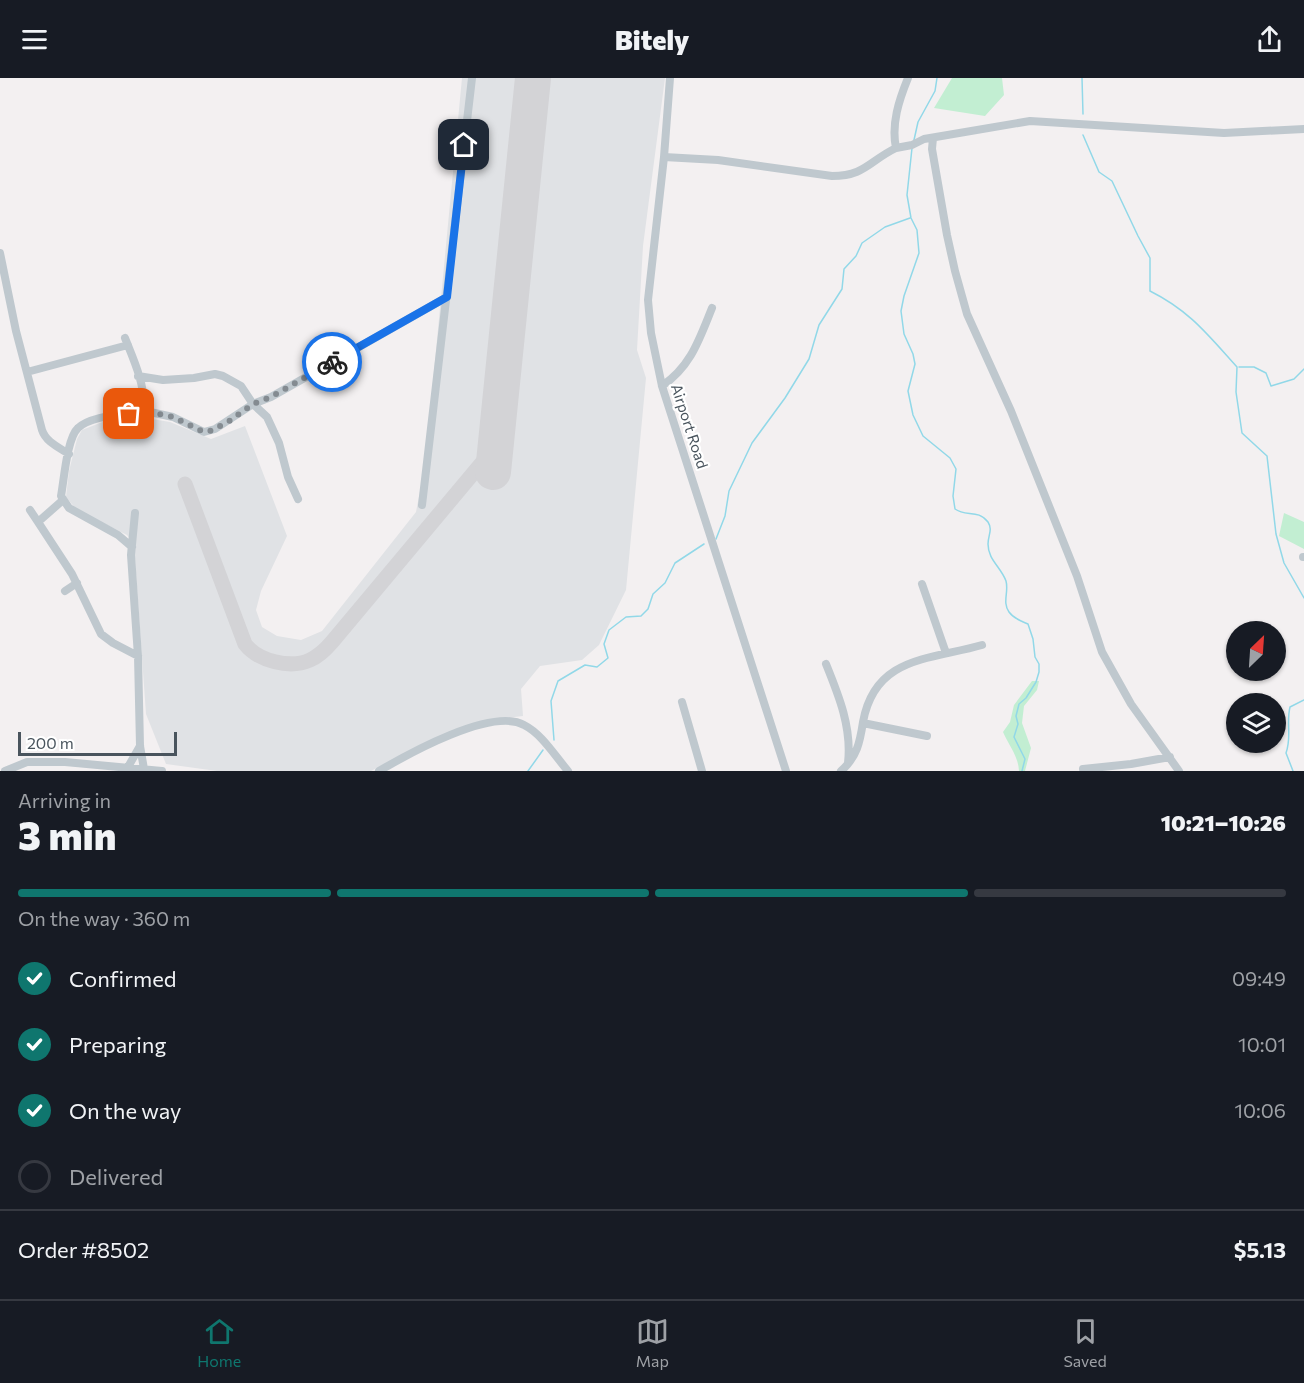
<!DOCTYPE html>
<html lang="en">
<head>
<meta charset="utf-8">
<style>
  :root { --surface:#171b24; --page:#20242c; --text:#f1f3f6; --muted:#9ea1a6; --line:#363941; --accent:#0f766e }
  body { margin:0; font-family:Commissioner,sans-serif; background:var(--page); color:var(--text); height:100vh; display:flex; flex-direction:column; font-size:22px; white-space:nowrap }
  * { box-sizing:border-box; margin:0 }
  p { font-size:20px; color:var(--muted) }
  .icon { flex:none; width:33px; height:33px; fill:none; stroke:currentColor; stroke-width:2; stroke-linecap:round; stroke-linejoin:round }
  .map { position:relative; height:693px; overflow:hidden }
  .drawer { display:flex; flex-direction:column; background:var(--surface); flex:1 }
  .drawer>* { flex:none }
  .needle { width:39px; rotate:25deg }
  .controls { position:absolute; left:1226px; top:543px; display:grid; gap:12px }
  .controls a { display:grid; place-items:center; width:60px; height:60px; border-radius:50%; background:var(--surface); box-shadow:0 2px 4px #0004; font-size:30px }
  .scale { position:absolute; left:18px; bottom:15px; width:159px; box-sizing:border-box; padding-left:6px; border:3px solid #49545d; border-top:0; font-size:16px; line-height:21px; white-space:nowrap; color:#49545d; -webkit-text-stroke:4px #fff; paint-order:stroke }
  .pin { position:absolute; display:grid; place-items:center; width:51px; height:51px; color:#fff; margin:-26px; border-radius:12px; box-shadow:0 3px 9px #0006 }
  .courier { position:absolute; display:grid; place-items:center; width:60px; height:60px; margin:-30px; border:4px solid #1a73e8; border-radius:50%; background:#fff; color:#222; box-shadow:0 2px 8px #0007 }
  .head em { font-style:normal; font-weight:800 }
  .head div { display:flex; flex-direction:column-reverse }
  .head { display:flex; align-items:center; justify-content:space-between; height:102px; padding:0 18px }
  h1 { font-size:39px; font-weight:800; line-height:45px }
  .bar { display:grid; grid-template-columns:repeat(4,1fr); gap:9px 6px; align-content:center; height:72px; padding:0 18px }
  .bar i { height:8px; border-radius:4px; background:var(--line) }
  .bar .on { background:var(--accent) }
  .bar p { grid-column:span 4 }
  .line { display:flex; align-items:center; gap:15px; padding:0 18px; border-top:2px solid var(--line) }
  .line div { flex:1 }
  ol { padding:0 18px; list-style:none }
  li { display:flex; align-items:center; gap:18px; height:66px }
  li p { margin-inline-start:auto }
  li .icon { padding:6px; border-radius:50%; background:var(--accent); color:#fff; stroke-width:4 }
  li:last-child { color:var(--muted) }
  li i { width:33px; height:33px; border:3px solid var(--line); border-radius:50% }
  header { display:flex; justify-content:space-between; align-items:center; height:78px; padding:0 18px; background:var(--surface); font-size:27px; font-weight:800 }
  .tabs { display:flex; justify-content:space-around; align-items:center; height:84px; border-top:2px solid var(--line); background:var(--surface); font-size:16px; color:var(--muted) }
  .tabs a { display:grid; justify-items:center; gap:3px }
  .tabs .on { color:var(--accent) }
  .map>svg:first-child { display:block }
  .airport { fill:#e0e2e5 }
  .green { fill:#c2eed2 }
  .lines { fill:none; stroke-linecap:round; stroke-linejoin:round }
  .stream { stroke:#91d8e8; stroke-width:1.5 }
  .taxiway { stroke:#d3d3d6; stroke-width:15 }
  .runway { stroke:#d3d3d6; stroke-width:36 }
  .minor { stroke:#bfc8ce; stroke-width:8 }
  .done { stroke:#848b91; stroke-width:6; stroke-dasharray:0 10.8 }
  .route { stroke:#1a73e8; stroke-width:8 }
  .labels { text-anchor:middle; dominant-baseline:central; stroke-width:4.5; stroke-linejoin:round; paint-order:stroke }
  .street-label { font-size:15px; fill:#49545d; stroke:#fff }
</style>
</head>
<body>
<header><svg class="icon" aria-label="menu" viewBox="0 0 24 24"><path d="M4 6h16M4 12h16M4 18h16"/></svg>Bitely<svg class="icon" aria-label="share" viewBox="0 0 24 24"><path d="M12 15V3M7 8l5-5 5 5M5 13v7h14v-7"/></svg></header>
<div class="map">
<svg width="1304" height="693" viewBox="0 0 1304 693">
  <rect width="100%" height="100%" fill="#f3f0f1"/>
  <path class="airport" d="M462 0H665L643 168 637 272 646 300 626 512 599 567 582 582 540 588 521 611 523 638 490 642 405 675 371 693H217L166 686 146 636 134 466 127 457 76 431 66 419 69 393 77 361 82 352 105 343 140 339 170 344 211 361 245 348 287 458 261 513 256 532 262 549 277 558 301 562 322 553 416 434 425 387Z"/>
  <path class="green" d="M952 0H1002L1004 17 985 38 934 30Z
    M1284 435 1304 444V471L1279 458Z
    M1032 603H1039L1037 612 1024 628 1022 645 1031 670 1025 693H1019C1018 677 1009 668 1003 654L1010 644 1014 627Z"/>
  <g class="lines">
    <path class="stream" d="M1082 0 1083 36
      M1083 57 1099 94 1112 103 1138 158 1150 180V213C1190 233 1208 257 1237 289L1236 314 1242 355 1267 378 1276 456 1284 485 1304 520
      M914 62 918 44 935 13 937 0
      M912 70 907 117 911 140 917 152 919 175 904 218 901 233 904 256 913 276 915 286 908 313 913 337 923 358 950 380 956 391 953 418 955 431C966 439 978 431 988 444 993 452 988 457 988 466 988 482 1001 489 1006 503 1009 514 1002 524 1009 534 1014 541 1021 543 1028 546L1033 561 1035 579 1039 586V594L1036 604 1026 620 1019 626 1016 638 1018 646 1014 659 1025 681 1022 693
      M1239 289H1254L1266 295 1271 308 1294 301 1304 291
      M716 461 725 438 729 413 752 365 785 320 809 281 819 247 842 211 844 191 856 178 862 165 885 149 910 140
      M554 662 551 623 558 603 585 587 597 589 608 580 604 566 609 552 626 539 641 538 648 531 653 516 665 505 675 485 704 466
      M528 693 543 672
      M1293 693 1286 675C1292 659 1286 645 1290 629L1304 622"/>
    <path class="taxiway" d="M185 406 245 566C258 583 290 591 310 582 319 578 326 571 332 564L496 368"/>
    <path class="runway" d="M493 394 533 0"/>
    <path class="minor" d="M670 0 664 79 648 222 651 255 662 308 786 693
      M908 0C899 22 891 46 896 70L912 67 924 61 1030 43 1224 55 1304 51
      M933 60 932 71 947 157 955 193 967 236 1011 333 1077 498 1102 574 1131 626 1179 693
      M664 79 718 82 832 98C865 98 869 83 896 70
      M0 175 16 253 42 352C46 364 58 369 69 376
      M125 260C132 278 146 308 143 328 138 335 131 336 123 336 111 337 87 341 78 350 67 360 64 402 61 418L69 430 118 457 132 469
      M27 294 128 267
      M138 298 163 302 194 300 215 296 223 298 241 308 253 326 267 339 279 365 288 399 298 421
      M662 308C691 288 699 262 712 230
      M141 332 173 339 204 354 215 351 253 326 271 319 447 219
      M63 422 38 444 72 496 101 556 113 565 138 578
      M422 427 472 0
      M30 432 38 444
      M135 435 131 477 138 578 140 668 144 691
      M1303 479H1304
      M922 506 946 575
      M65 513 77 505
      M826 586C839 618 852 650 848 685
      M682 624 702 693
      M863 645 927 658
      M128 689 140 668
      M1083 691 1131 686 1170 679
      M5 693 27 684H65L162 693
      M379 693C408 676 492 629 524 647 542 656 555 678 568 693
      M841 693C857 679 860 664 863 644 875 578 930 582 982 567"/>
  </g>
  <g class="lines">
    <path class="done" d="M129 336 141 332 173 339 204 354 210 353 228 344 253 326 271 319 332 284"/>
    <path class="route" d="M332 284 447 219 464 67"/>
  </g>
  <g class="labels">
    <g class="street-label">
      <text transform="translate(690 348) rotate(72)">Airport Road</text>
    </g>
  </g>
</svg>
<div class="controls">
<a><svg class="needle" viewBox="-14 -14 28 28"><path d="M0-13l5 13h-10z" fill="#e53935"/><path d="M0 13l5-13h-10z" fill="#9ea1a6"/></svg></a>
<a><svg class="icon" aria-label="layers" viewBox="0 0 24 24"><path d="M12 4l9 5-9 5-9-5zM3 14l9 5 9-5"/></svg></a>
</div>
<div class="scale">200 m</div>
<div class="pin" style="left:129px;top:336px;background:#ea580c"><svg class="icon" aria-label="bag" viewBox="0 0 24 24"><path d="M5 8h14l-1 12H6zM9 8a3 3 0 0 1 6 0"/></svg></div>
<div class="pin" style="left:464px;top:67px;background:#1f2937"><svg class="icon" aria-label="home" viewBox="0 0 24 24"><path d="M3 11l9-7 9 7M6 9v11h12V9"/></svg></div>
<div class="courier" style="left:332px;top:284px"><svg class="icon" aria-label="bike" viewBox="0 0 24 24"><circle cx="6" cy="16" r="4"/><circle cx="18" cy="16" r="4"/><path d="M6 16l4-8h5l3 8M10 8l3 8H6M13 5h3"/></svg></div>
</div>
<section class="drawer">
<div class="head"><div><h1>3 min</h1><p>Arriving in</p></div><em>10:21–10:26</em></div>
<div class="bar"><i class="on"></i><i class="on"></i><i class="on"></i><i></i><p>On the way · 360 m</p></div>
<ol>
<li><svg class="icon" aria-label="check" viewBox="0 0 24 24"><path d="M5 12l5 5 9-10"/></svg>Confirmed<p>09:49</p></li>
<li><svg class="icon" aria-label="check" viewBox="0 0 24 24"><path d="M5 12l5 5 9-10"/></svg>Preparing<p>10:01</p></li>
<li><svg class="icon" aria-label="check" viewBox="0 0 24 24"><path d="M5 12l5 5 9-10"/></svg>On the way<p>10:06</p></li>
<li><i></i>Delivered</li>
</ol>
<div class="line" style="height:78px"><div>Order #8502</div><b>$5.13</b></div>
</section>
<nav class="tabs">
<a class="on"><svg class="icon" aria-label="home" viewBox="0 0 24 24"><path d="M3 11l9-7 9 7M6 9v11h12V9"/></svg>Home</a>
<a><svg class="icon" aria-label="map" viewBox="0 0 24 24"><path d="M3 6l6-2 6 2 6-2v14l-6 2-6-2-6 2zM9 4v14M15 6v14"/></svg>Map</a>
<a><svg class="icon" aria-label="saved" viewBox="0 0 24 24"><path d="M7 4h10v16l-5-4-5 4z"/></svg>Saved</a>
</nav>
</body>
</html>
